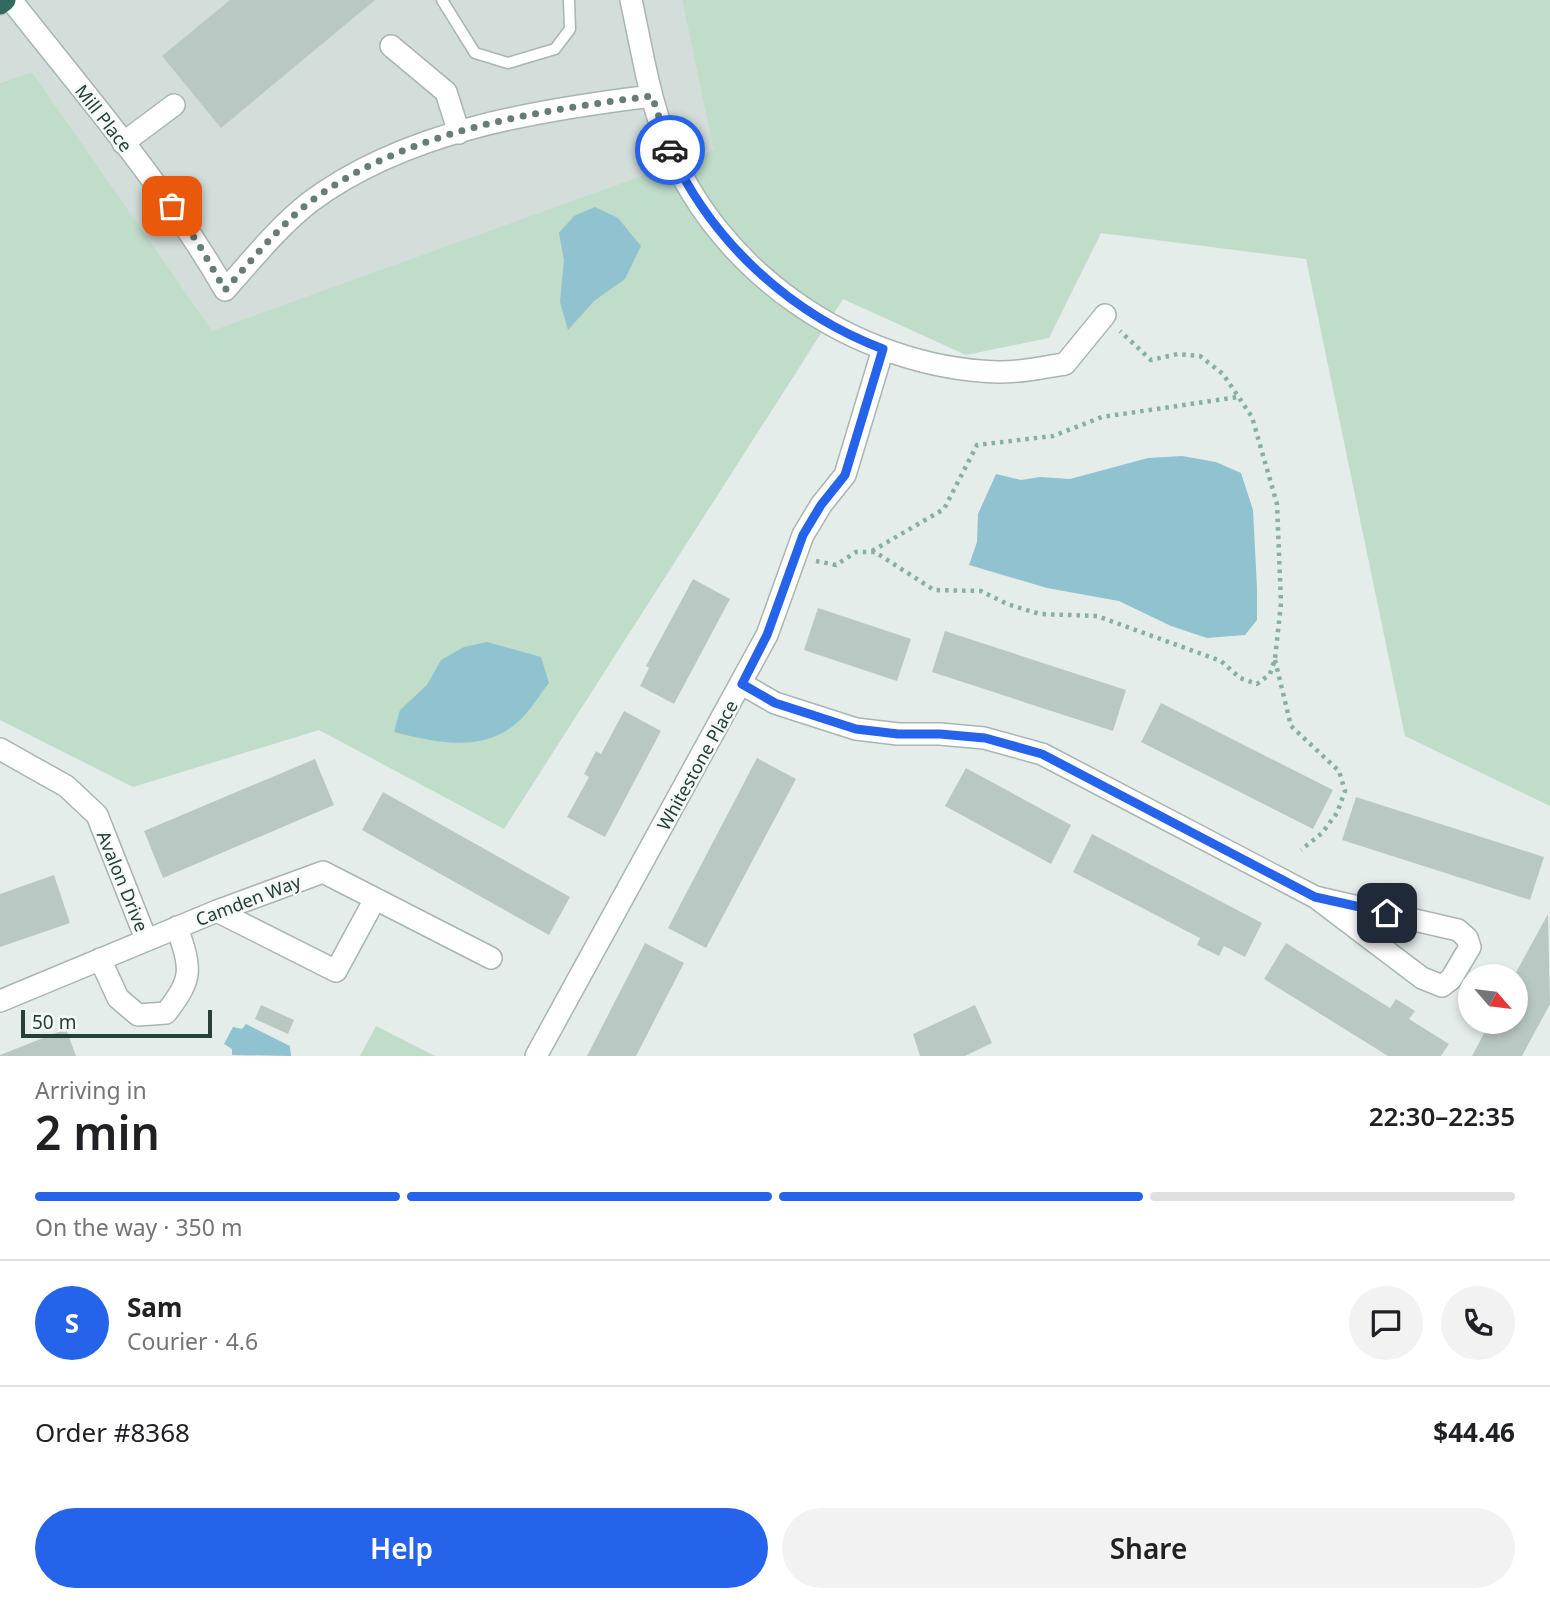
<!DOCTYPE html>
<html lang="en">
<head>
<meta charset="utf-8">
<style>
  :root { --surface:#fff; --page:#f2f2f2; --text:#202124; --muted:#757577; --line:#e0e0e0; --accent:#2563eb }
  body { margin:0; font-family:"Noto Sans",sans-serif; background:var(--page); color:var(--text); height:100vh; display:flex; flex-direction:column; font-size:26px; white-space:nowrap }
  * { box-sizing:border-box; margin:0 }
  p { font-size:23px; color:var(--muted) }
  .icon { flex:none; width:38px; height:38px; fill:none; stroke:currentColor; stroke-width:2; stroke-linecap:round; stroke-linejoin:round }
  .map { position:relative; height:1056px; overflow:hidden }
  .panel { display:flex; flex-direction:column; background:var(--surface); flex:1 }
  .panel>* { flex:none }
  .needle { width:46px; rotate:118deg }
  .controls { position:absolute; left:1458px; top:964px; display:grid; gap:14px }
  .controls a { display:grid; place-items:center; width:70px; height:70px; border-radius:50%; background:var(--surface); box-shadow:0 4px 10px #0003; font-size:35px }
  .scale { position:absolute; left:21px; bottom:18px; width:191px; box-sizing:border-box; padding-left:7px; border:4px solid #253f39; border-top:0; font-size:19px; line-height:24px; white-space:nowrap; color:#253f39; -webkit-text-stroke:5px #f5faf8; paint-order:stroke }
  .pin { position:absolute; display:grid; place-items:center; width:60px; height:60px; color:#fff; margin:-30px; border-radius:14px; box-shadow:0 4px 10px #0006 }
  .courier { position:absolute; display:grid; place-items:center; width:70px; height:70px; margin:-35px; border:5px solid #2563eb; border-radius:50%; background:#fff; color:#222; box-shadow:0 2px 9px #0007 }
  .headline em { font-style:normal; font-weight:600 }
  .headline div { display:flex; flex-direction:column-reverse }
  .headline { display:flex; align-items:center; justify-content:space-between; height:119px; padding:0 35px }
  h1 { font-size:46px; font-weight:600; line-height:52px }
  .bar { display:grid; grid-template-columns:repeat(4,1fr); gap:10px 7px; align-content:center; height:84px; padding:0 35px }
  .bar i { height:9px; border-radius:5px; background:var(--line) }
  .bar .selected { background:var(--accent) }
  .bar p { grid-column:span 4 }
  .line { display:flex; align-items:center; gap:18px; padding:0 35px; border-top:2px solid var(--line) }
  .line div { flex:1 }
  .round { display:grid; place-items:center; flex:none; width:74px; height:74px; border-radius:37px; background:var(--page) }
  .button { display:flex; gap:14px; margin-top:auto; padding:14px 35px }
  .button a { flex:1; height:80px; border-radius:42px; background:var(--accent); color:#fff; font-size:28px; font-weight:600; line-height:80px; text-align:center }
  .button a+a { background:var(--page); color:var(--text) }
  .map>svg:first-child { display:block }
  .built { fill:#d3ddd9 }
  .green { fill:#bfddc9 }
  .water { fill:#90c2cf }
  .building { fill:#bac8c3 }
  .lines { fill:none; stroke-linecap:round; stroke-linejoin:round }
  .lane-casing { stroke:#a8b5b1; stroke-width:13 }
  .street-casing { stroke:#a8b5b1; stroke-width:24 }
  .highway-casing { stroke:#c2c9c8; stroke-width:24 }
  .path { stroke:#87afa5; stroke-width:4.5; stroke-dasharray:3.5 5; stroke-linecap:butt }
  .lane { stroke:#fff; stroke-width:10 }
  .street { stroke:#fff; stroke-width:21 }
  .highway { stroke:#326a62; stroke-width:21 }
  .done { stroke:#687c77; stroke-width:7; stroke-dasharray:0 12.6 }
  .route { stroke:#2563eb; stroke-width:9 }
  .labels { text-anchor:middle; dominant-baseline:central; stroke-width:5; stroke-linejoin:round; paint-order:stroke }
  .street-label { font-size:18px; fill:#253f39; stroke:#f5faf8 }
</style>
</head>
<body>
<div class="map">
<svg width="1550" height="1056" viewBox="0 0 1550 1056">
  <rect width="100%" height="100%" fill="#e5edea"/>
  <path class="built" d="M0 0H682L715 150 212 332 32 72 0 83Z"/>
  <path class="green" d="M682 0H1550V806L1405 736 1306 259 1101 233 1049 338 966 355 843 299 504 829 319 730 133 787 0 720V83L32 72 212 331 714 150Z
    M376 1026 435 1056H360Z"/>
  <path class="water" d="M595 207 618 218 641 246 625 279 594 301 568 330 560 302 564 260 559 233 574 216Z
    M1182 456 1216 462 1241 473 1253 510 1257 588V620L1245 635 1207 638 1171 626 1119 601 1047 588 969 565 977 542 978 514 996 474 1021 480 1040 477 1070 479 1148 458Z
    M487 642 541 657 549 683C540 694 532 708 522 718 487 754 438 743 394 732L400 710 427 685 441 660 464 647Z
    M246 1024 290 1046 291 1056 232 1055V1049L224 1044 233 1027 242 1029Z"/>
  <path class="building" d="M230 0H375L221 128 162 56Z
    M693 579 730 599 674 704 640 686 649 668 646 666Z
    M818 608 911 639 897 681 804 650Z
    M945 631 1126 690 1113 731 932 672Z
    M1161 703 1333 790 1313 829 1141 742Z
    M624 711 661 731 605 837 567 817 589 777 584 774 596 751 601 754Z
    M757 758 796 779 706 948 668 928Z
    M315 759 334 805 163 878 144 831Z
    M966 768 1071 825 1051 864 945 806Z
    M383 792 570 897 549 935 362 830Z
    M1356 797 1544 857 1530 900 1342 840Z
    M1092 834 1262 923 1245 957 1224 946 1219 956 1197 945 1200 938 1073 872Z
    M54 875 70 923 0 947V894Z
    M1548 914 1550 1004 1522 1056H1472L1490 1022H1516L1514 976Z
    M645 943 684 963 636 1056H587Z
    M1286 943 1390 1008 1396 999 1415 1011 1409 1019 1449 1044 1441 1056H1388L1264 979Z
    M261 1005 294 1020 288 1034 255 1019Z
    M975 1005 992 1043 965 1056H920L913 1034Z
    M66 1029 76 1056H0V1055Z"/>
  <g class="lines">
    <g class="lane-casing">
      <path id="lane" d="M442 0 475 53 508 63 555 49 570 29 569 0"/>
    </g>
    <g class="street-casing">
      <path id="street" d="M11 0C85 94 165 186 225 290 252 260 278 227 310 202 405 131 537 110 652 96
        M631 0C641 45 648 92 664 135 713 270 854 367 997 372 1019 373 1043 367 1065 364L1105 315
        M391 46 446 92 459 133
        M123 143 174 105
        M742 684 775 703 856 729 898 734H940L984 738 1042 754 1315 897 1422 978 1442 986 1451 979 1470 947 1467 938 1458 930 1315 897
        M0 749 66 786 97 815 146 939
        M217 911 336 971 375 899
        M100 959 118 998 138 1015 166 1013C194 977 191 969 177 927
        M0 1001 217 911 323 872 491 958
        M536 1056 767 635 803 535 821 505 845 475 883 349"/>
    </g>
    <g class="highway-casing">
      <path id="highway" d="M0 4 5 0"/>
    </g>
    <path class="path" d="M872 551 944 509 977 445 1053 436 1102 417 1238 397
      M816 561 836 565 856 552H875L934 590 981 591 1007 604 1040 614 1097 616 1221 661 1240 678 1257 684 1270 674 1275 659 1281 603 1277 504 1252 417 1223 374 1200 356 1178 354 1151 360 1120 331
      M1275 660 1291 726 1339 771 1345 791 1337 813 1322 833 1301 850"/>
    <use href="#lane" class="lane"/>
    <use href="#street" class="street"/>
    <use href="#highway" class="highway"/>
  </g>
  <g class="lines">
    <path class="done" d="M172 206 198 243 225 290C252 260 278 227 310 202 406 130 536 111 652 96L670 150"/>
    <path class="route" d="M670 150C711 241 790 314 883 349L845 475 821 505 803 535 767 635 742 684 775 703 856 729 898 734H940L985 738 1042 754 1315 897 1387 913"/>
  </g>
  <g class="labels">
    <g class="street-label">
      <text transform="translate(104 118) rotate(52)">Mill Place</text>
      <text transform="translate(697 765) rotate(-61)">Whitestone Place</text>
      <text transform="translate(123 881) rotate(68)">Avalon Drive</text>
      <text transform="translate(248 900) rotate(-21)">Camden Way</text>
    </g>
  </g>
</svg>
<div class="controls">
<a><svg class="needle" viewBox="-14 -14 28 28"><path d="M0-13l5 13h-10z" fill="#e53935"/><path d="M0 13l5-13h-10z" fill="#757577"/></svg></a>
</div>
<div class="scale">50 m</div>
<div class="pin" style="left:172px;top:206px;background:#ea580c"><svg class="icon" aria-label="bag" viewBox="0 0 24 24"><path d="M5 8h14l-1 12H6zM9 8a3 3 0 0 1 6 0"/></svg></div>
<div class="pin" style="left:1387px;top:913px;background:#1f2937"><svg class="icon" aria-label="home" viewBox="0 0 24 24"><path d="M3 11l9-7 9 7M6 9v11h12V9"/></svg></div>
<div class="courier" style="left:670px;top:150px"><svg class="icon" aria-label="car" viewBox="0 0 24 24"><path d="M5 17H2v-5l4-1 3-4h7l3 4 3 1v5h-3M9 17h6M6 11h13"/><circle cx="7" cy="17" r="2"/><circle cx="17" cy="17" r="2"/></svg></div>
</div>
<section class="panel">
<div class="headline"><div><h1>2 min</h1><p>Arriving in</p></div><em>22:30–22:35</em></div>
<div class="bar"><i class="selected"></i><i class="selected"></i><i class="selected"></i><i></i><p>On the way · 350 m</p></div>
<div class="line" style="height:126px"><b class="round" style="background:var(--accent);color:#fff">S</b><div><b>Sam</b><p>Courier · 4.6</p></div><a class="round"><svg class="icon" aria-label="chat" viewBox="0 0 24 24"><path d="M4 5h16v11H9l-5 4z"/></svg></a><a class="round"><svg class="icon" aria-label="phone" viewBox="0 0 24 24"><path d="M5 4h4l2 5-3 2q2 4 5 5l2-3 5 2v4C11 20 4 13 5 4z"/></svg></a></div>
<div class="line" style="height:91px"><div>Order #8368</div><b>$44.46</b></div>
<div class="button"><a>Help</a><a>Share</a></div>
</section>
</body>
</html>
